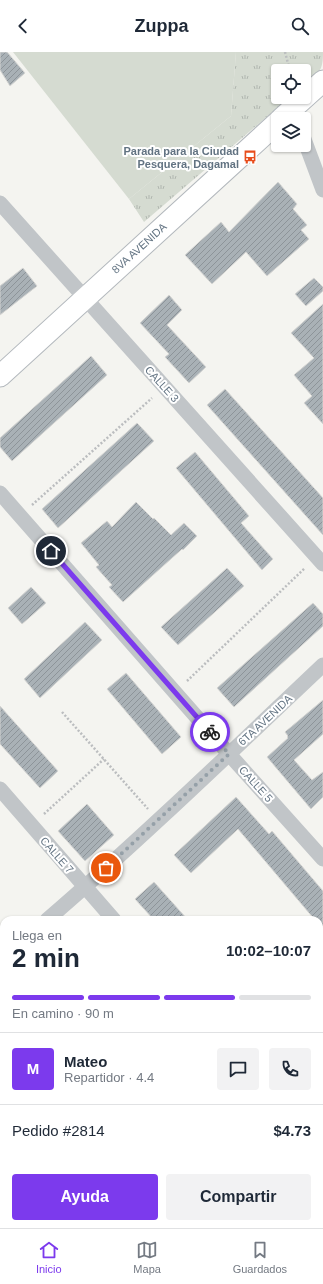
<!DOCTYPE html>
<html lang="es">
<head>
<meta charset="utf-8">
<style>
  :root { --surface:#fff; --page:#f2f2f3; --text:#1f2937; --muted:#747a83; --line:#e0e1e3; --accent:#7c3aed }
  body { margin:0; font-family:Arial,sans-serif; background:var(--page); color:var(--text); height:100vh; display:flex; flex-direction:column; font-size:15px; white-space:nowrap }
  * { box-sizing:border-box; margin:0 }
  p { font-size:13px; color:var(--muted) }
  .icon { flex:none; width:22px; height:22px; fill:none; stroke:currentColor; stroke-width:2; stroke-linecap:round; stroke-linejoin:round }
  .map { position:relative; flex:1; overflow:hidden }
  .sheet { position:absolute; left:0px; top:864px; width:323px; height:312px; display:flex; flex-direction:column; background:var(--surface); border-radius:12px 12px 0 0; box-shadow:0 1px 3px #0004 }
  .sheet>* { flex:none }
  .tools { position:absolute; left:271px; top:12px; display:grid; gap:8px }
  .tools a { display:grid; place-items:center; width:40px; height:40px; border-radius:4px; background:var(--surface); box-shadow:0 1px 3px #0004; font-size:20px }
  .pin { position:absolute; display:grid; place-items:center; width:34px; height:34px; color:#fff; margin:-17px; border:2px solid #fff; border-radius:50%; box-shadow:0 1px 4px #0007 }
  .courier { position:absolute; display:grid; place-items:center; width:40px; height:40px; margin:-20px; border:3px solid #7c3aed; border-radius:50%; background:#fff; color:#222; box-shadow:0 1px 5px #0007 }
  .headline em { font-style:normal; font-weight:700 }
  .headline div { display:flex; flex-direction:column-reverse }
  .headline { display:flex; align-items:center; justify-content:space-between; height:68px; padding:0 12px }
  h1 { font-size:26px; font-weight:700; line-height:30px }
  .bar { display:grid; grid-template-columns:repeat(4,1fr); gap:6px 4px; align-content:center; height:48px; padding:0 12px }
  .bar i { height:5px; border-radius:3px; background:var(--line) }
  .bar .on { background:var(--accent) }
  .bar p { grid-column:span 4 }
  .line { display:flex; align-items:center; gap:10px; padding:0 12px; border-top:1px solid var(--line) }
  .line div { flex:1 }
  .round { display:grid; place-items:center; flex:none; width:42px; height:42px; border-radius:4px; background:var(--page) }
  .action { display:flex; gap:8px; margin-top:auto; padding:8px 12px }
  .action a { flex:1; height:46px; border-radius:4px; background:var(--accent); color:#fff; font-size:16px; font-weight:700; line-height:46px; text-align:center }
  .action a+a { background:var(--page); color:var(--text) }
  header { display:flex; justify-content:space-between; align-items:center; height:52px; padding:0 12px; background:var(--surface); font-size:18px; font-weight:700 }
  .tab-bar { display:flex; justify-content:space-around; align-items:center; height:56px; border-top:1px solid var(--line); background:var(--surface); font-size:11px; color:var(--muted) }
  .tab-bar a { display:grid; justify-items:center; gap:2px }
  .tab-bar .on { color:var(--accent) }
  .map>svg:first-child { display:block }
  .built { fill:#e4e6e3 }
  .grass { fill:url(#grass-tufts) }
  .garden { fill:#d5dbd1 }
  .building { fill:url(#building-hatch); stroke:#d5d5d3 }
  .lines { fill:none; stroke-linecap:round; stroke-linejoin:round }
  .secondary-casing { stroke:#b3b8bd; stroke-width:23 }
  .path { stroke:#bbbdbf; stroke-width:2.5; stroke-dasharray:2 2; stroke-linecap:butt }
  .street { stroke:#c1c5c8; stroke-width:15 }
  .secondary { stroke:#fff; stroke-width:21 }
  .done { stroke:#95a0a8; stroke-width:4; stroke-dasharray:0 7.2 }
  .route { stroke:#7c3aed; stroke-width:5 }
  .labels { text-anchor:middle; dominant-baseline:central; stroke-width:4; stroke-linejoin:round; paint-order:stroke }
  .poi-label { font-size:11px; font-weight:bold; fill:#627382; stroke:#fff; text-anchor:end }
  .street-label { font-size:11px; fill:#627382; stroke:#fff }
</style>
</head>
<body>
<header><svg class="icon" aria-label="back" viewBox="0 0 24 24"><path d="M15 5l-7 7 7 7"/></svg>Zuppa<svg class="icon" aria-label="search" viewBox="0 0 24 24"><circle cx="10" cy="10" r="6"/><path d="M15 15l6 6"/></svg></header>
<div class="map">
<svg width="323" height="1176" viewBox="0 0 323 1176">
  <defs>
    <pattern id="grass-tufts" width="24" height="20" patternUnits="userSpaceOnUse"><rect width="24" height="20" fill="#d5dbd1"/><path d="M3 7l-1-3M5 7V3M7 7l1-3M15 17l-1-3M17 17v-4M19 17l1-3" fill="none" stroke="#b0b6af"/></pattern>
    <pattern id="building-hatch" width="6" height="6" patternUnits="userSpaceOnUse"><rect width="6" height="6" fill="#a9b1b6"/><path d="M-1 1l2-2M0 6l6-6M5 7l2-2" fill="none" stroke="#8d9499"/></pattern>
  </defs>
  <rect width="100%" height="100%" fill="#f4f4f0"/>
  <path class="built" d="M0 1058 4 1062V1172H49L45 1176H0Z"/>
  <path class="grass" d="M236 0H323C323 20 319 21 304 33V19H278V45H290L144 170 129 147 231 64Z"/>
  <path class="garden" d="M13 0H236L231 64 129 147Z"/>
  <path class="building" d="M0 0H7L25 21 10 34 0 18Z
    M278 130 297 152 293 157 307 173 301 178 309 187 267 224 246 200 212 232 185 203 221 170 229 180Z
    M23 216 37 234 0 263V234Z
    M314 226 323 235V239L306 254 295 242Z
    M169 243 182 258 167 273 206 315 189 331 165 305 169 302 140 271Z
    M323 252V372L304 351 312 344 294 323 314 306 291 281Z
    M91 304 107 323 12 409 0 395V386Z
    M225 337 323 446V483L207 353Z
    M137 371 154 389 58 476 42 457Z
    M195 400 249 464 241 471 273 507 262 518 176 416Z
    M136 450 153 467 154 466 171 483 184 471 197 484 183 498 182 497 123 550 109 535 112 533 96 515 99 513 81 491 107 469 112 475Z
    M227 516 244 534 178 593 161 575Z
    M31 535 46 551 22 572 8 556Z
    M313 551 323 562V574L234 655 217 636Z
    M85 570 102 588 40 646 24 627Z
    M126 621 181 685 162 702 107 637Z
    M323 648V682L294 708 312 728 323 720V745L311 757 267 705 288 686 287 685 288 684 285 680Z
    M0 654 58 719 40 736 0 692Z
    M236 745 269 782 272 779 323 839V877L319 873V868H315L238 777 191 821 174 803Z
    M87 752 114 783 85 809 58 779Z
    M154 830 188 868H154L135 847Z"/>
  <g class="lines">
    <g class="secondary-casing">
      <path id="secondary" d="M281 67 323 29
        M0 324 278 70
        M0 1037 4 1041
        M319 1141 323 1138
        M122 1172 125 1176
        M281 1176 285 1172"/>
    </g>
    <path class="path" d="M285 0 290 19
      M32 453 152 346
      M187 629 305 516
      M62 660 148 757
      M44 762 104 707
      M319 960 323 956
      M319 992 323 997"/>
    <path class="street" d="M304 87 323 138
      M0 151 323 512
      M0 441 229 702 323 807
      M0 737 114 868
      M47 868C142 786 232 699 323 613
      M0 909 4 905
      M319 1097 323 1101"/>
    <use href="#secondary" class="secondary"/>
  </g>
  <g class="lines">
    <path class="done" d="M106 816 229 702 210 680"/>
    <path class="route" d="M51 499 210 680"/>
  </g>
  <defs>
    <g id="bus-bare" transform="scale(1.08)"><path d="M-5-6H5V4H4V6H2V4H-2V6H-4V4H-5ZM-3.5-4V0h7V-4ZM-3.5 1.2v1.5H-2V1.2ZM2 1.2v1.5H3.5V1.2Z" fill="#e84d1c" stroke="#fff" stroke-width="2.5" paint-order="stroke"/></g>
  </defs>
  <g fill-rule="evenodd">
    <use href="#bus-bare" x="250" y="105"/>
  </g>
  <g class="labels">
    <g class="poi-label">
      <text x="239" y="99">Parada para la Ciudad<tspan x="239" dy="13">Pesquera, Dagamal</tspan></text>
    </g>
    <g class="street-label">
      <text transform="translate(139 196) rotate(-42)">8VA AVENIDA</text>
      <text transform="translate(162 332) rotate(48)">CALLE 3</text>
      <text transform="translate(265 668) rotate(-43)">6TA AVENIDA</text>
      <text transform="translate(256 732) rotate(48)">CALLE 5</text>
      <text transform="translate(57 803) rotate(49)">CALLE 7</text>
    </g>
  </g>
</svg>
<div class="tools">
<a><svg class="icon" aria-label="locate" viewBox="0 0 24 24"><circle cx="12" cy="12" r="6"/><path d="M12 2v4M12 18v4M2 12h4M18 12h4"/></svg></a>
<a><svg class="icon" aria-label="layers" viewBox="0 0 24 24"><path d="M12 4l9 5-9 5-9-5zM3 14l9 5 9-5"/></svg></a>
</div>
<div class="pin" style="left:106px;top:816px;background:#ea580c"><svg class="icon" aria-label="bag" viewBox="0 0 24 24"><path d="M5 8h14l-1 12H6zM9 8a3 3 0 0 1 6 0"/></svg></div>
<div class="pin" style="left:51px;top:499px;background:#1f2937"><svg class="icon" aria-label="home" viewBox="0 0 24 24"><path d="M3 11l9-7 9 7M6 9v11h12V9"/></svg></div>
<div class="courier" style="left:210px;top:680px"><svg class="icon" aria-label="bike" viewBox="0 0 24 24"><circle cx="6" cy="16" r="4"/><circle cx="18" cy="16" r="4"/><path d="M6 16l4-8h5l3 8M10 8l3 8H6M13 5h3"/></svg></div>
<section class="sheet">
<div class="headline"><div><h1>2 min</h1><p>Llega en</p></div><em>10:02–10:07</em></div>
<div class="bar"><i class="on"></i><i class="on"></i><i class="on"></i><i></i><p>En camino · 90 m</p></div>
<div class="line" style="height:72px"><b class="round" style="background:var(--accent);color:#fff">M</b><div><b>Mateo</b><p>Repartidor · 4.4</p></div><a class="round"><svg class="icon" aria-label="chat" viewBox="0 0 24 24"><path d="M4 5h16v11H9l-5 4z"/></svg></a><a class="round"><svg class="icon" aria-label="phone" viewBox="0 0 24 24"><path d="M5 4h4l2 5-3 2q2 4 5 5l2-3 5 2v4C11 20 4 13 5 4z"/></svg></a></div>
<div class="line" style="height:52px"><div>Pedido #2814</div><b>$4.73</b></div>
<div class="action"><a>Ayuda</a><a>Compartir</a></div>
</section>
</div>
<nav class="tab-bar">
<a class="on"><svg class="icon" aria-label="home" viewBox="0 0 24 24"><path d="M3 11l9-7 9 7M6 9v11h12V9"/></svg>Inicio</a>
<a><svg class="icon" aria-label="map" viewBox="0 0 24 24"><path d="M3 6l6-2 6 2 6-2v14l-6 2-6-2-6 2zM9 4v14M15 6v14"/></svg>Mapa</a>
<a><svg class="icon" aria-label="saved" viewBox="0 0 24 24"><path d="M7 4h10v16l-5-4-5 4z"/></svg>Guardados</a>
</nav>
</body>
</html>
